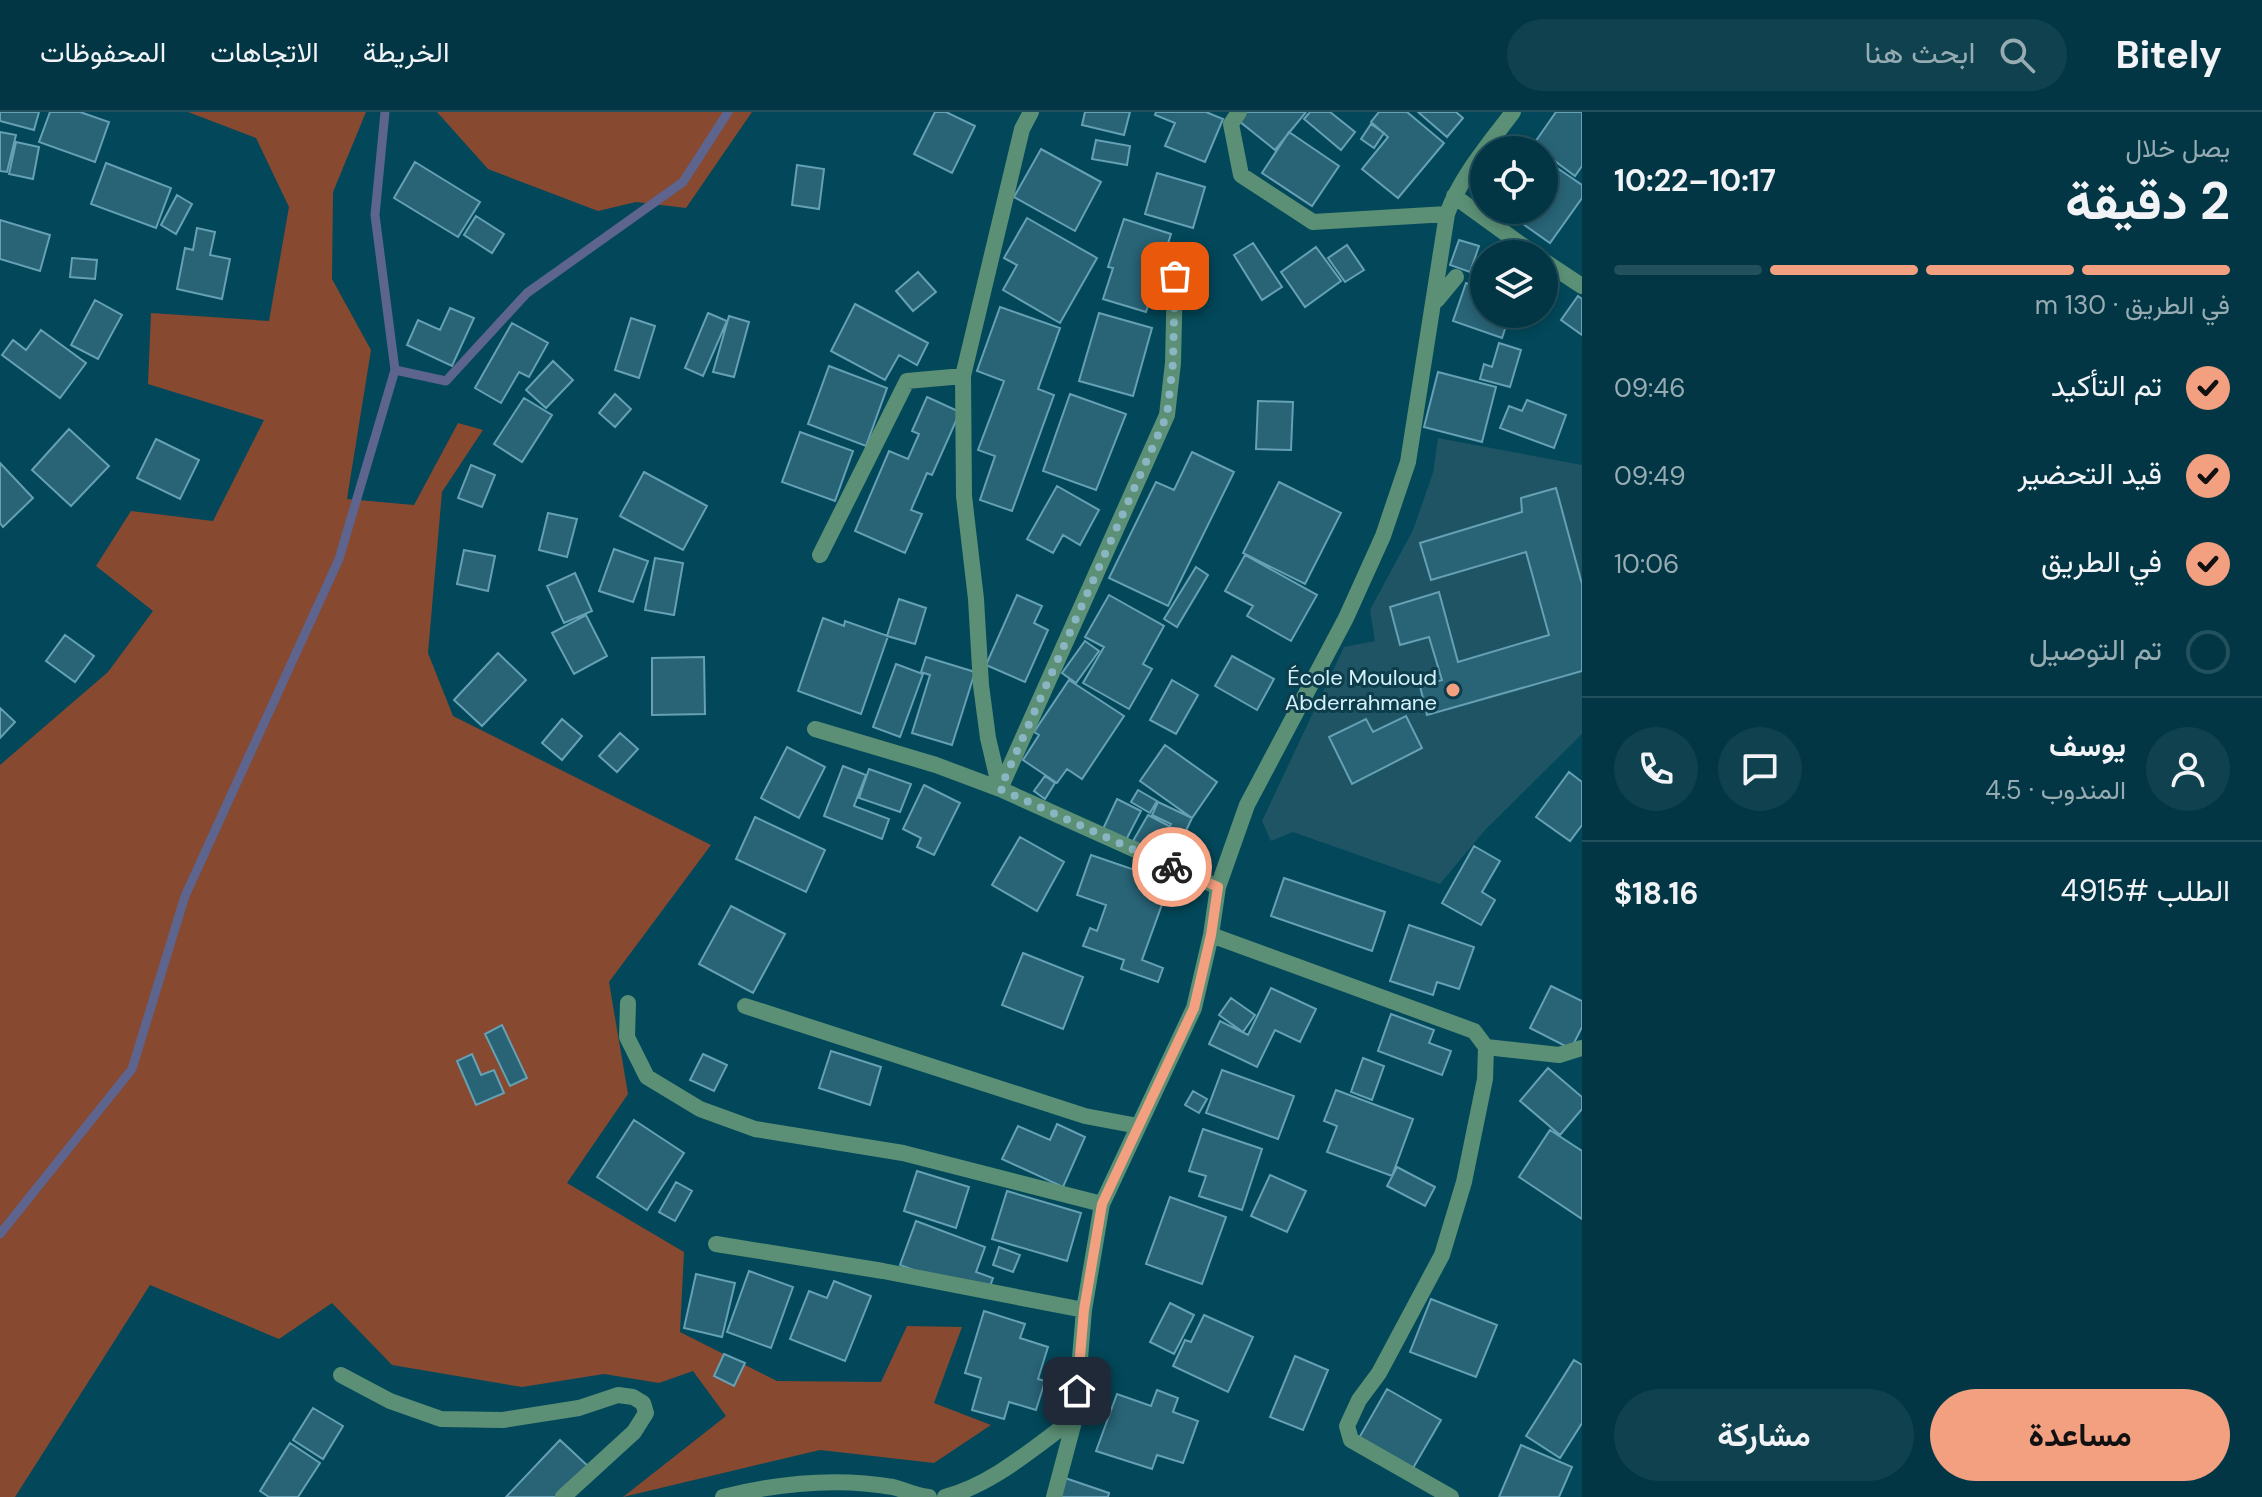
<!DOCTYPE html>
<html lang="ar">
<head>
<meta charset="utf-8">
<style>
  :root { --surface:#023644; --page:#10414f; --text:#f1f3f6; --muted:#96abb2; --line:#23505d; --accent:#f2a080 }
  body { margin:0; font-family:"DM Sans",Vazirmatn,sans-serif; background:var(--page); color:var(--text); direction:rtl; height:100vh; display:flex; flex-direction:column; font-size:30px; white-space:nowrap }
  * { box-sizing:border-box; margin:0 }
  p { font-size:26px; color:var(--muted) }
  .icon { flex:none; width:44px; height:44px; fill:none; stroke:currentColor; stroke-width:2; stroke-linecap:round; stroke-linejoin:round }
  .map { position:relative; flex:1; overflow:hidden; direction:ltr }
  .side { display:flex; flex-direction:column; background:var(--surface); width:680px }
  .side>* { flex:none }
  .buttons { position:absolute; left:1470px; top:24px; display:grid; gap:16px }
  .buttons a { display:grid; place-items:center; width:88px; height:88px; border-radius:50%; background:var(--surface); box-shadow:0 4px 12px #0003,0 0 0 2px var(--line); font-size:40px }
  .pin { position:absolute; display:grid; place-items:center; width:68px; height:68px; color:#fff; margin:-34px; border-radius:16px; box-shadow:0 4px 12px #0006 }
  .courier { position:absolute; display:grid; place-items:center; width:80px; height:80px; margin:-40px; border:6px solid #f2a080; border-radius:50%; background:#fff; color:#222; box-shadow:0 2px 10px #0007 }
  .summary em { font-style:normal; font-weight:700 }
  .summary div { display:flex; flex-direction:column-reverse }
  .summary { display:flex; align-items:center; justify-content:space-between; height:136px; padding:0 32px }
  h1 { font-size:52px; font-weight:700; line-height:60px }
  .bar { display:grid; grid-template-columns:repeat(4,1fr); gap:12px 8px; align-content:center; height:96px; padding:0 32px }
  .bar i { height:10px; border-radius:6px; background:var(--line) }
  .bar .active { background:var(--accent) }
  .bar p { grid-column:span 4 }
  .line { display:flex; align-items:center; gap:20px; padding:0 32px; border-top:2px solid var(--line) }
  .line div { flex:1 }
  .round { display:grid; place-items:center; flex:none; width:84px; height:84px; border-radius:42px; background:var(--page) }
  ol { padding:0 32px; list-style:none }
  li { display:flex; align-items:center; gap:24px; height:88px }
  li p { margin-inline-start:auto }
  li .icon { padding:8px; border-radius:50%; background:var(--accent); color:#111; stroke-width:4 }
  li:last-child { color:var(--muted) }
  li i { width:44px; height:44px; border:4px solid var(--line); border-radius:50% }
  .cta { display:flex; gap:16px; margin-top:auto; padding:16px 32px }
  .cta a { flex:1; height:92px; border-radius:48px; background:var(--accent); color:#111; font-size:32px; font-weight:700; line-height:92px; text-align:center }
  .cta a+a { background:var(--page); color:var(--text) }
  header { display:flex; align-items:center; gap:48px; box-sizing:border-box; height:112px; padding:0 40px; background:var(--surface); border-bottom:2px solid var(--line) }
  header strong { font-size:38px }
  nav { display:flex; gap:44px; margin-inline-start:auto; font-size:28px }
  .search { width:560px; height:72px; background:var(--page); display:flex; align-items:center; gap:20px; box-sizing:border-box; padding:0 28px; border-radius:44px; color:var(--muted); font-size:30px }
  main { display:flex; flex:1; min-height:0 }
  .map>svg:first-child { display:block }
  .built { fill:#1e5464 }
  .green { fill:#874930 }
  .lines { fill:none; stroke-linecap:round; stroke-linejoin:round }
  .stream { stroke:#5d648d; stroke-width:9 }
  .building { fill:#286376; stroke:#66a0b4; stroke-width:2 }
  .minor { stroke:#5b9076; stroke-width:16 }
  .done { stroke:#8ab6c3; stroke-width:8; stroke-dasharray:0 14.4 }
  .route { stroke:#f2a080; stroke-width:10 }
  .poi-dot { fill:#f2a080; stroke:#0d3c4a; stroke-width:3 }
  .labels { text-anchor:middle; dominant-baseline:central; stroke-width:6; stroke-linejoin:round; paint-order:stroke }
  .poi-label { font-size:22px; fill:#d3f1fb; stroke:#0d3c4a; text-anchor:end }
</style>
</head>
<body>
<header>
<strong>Bitely</strong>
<div class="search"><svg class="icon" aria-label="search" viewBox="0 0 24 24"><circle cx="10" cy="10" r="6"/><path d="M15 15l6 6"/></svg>ابحث هنا</div>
<nav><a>الخريطة</a><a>الاتجاهات</a><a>المحفوظات</a></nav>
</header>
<main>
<section class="side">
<div class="summary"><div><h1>2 دقيقة</h1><p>يصل خلال</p></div><em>10:17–10:22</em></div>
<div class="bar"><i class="active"></i><i class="active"></i><i class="active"></i><i></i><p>في الطريق · 130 m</p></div>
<ol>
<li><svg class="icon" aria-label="check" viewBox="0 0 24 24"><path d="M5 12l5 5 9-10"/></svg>تم التأكيد<p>09:46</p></li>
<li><svg class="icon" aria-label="check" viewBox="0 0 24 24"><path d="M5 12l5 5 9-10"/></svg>قيد التحضير<p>09:49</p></li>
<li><svg class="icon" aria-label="check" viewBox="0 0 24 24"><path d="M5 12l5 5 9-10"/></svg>في الطريق<p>10:06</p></li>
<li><i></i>تم التوصيل</li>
</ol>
<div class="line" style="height:144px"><a class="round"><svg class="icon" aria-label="person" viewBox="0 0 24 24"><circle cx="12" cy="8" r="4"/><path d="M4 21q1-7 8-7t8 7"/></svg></a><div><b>يوسف</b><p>المندوب · 4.5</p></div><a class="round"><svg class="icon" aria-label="chat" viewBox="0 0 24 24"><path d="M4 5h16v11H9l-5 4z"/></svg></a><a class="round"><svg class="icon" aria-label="phone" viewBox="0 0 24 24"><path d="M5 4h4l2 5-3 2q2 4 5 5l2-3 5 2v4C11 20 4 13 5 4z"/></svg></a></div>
<div class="line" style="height:104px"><div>الطلب #4915</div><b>$18.16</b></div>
<div class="cta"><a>مساعدة</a><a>مشاركة</a></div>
</section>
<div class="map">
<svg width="1582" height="1385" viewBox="0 0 1582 1385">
  <rect width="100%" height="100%" fill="#02485a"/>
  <path class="built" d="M1438 326 1582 353V622L1485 718 1440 772 1293 720 1271 729 1262 709 1344 535 1375 529 1370 498 1413 418 1433 361Z"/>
  <path class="green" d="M188 0H366L333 80 332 167 371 238 347 387 414 393 458 311 483 318 442 380 428 541 453 604 711 733 609 870 628 982 567 1071 684 1140 680 1220 777 1269 881 1270 907 1214 962 1215 934 1291 991 1313 934 1351 820 1338 623 1385 726 1304 693 1259 659 1271 604 1262 522 1275 392 1253 332 1191 279 1227 150 1173 15 1385H0V653L108 560 153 499 96 454 131 399 213 409 264 308 148 272 151 201 269 209 289 95 256 26Z
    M437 0H752L686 96 636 90 598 99 488 57Z"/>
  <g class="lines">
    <path class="stream" d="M395 258 446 269 527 181 683 70 728 0
      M0 1122 132 957 185 784 339 447 395 258 375 103 385 0"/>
  </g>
  <path class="building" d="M0 0H39L34 18 0 9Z
    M50 0H80L109 10 95 50 39 30Z
    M935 0H946L975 14 952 61 914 42Z
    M1085 0H1130L1124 23 1082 13Z
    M1156 0H1206L1223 7 1205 50 1165 34 1175 11 1155 3Z
    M1246 0H1306L1275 38 1239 9Z
    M1310 0H1330L1355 20 1341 38 1304 7Z
    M1379 0H1407L1444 31 1398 86 1362 57 1388 25 1371 10Z
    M1418 0H1456L1463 6 1447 25Z
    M1556 0H1582V54L1575 64 1544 41V38L1533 33Z
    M1371 12 1384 21 1374 36 1361 27Z
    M0 20 16 23 7 60 0 59Z
    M1289 20 1339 54 1312 94 1262 61Z
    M1096 28 1130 34 1127 53 1092 47Z
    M16 30 39 35 33 67 9 62Z
    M1041 37 1101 70 1075 119 1014 85Z
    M1544 47 1582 73V86L1550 131 1503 98H1544Z
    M415 50 480 90 458 125 394 86Z
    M106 51 171 76 156 116 91 92Z
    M797 53 824 57 819 97 792 93Z
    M1157 61 1205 75 1193 116 1145 102Z
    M177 83 192 92 176 122 161 113Z
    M476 104 504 122 492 141 464 123Z
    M1027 106 1097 146 1060 211 1003 178 1017 153 1004 146Z
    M1124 107 1171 122 1146 200 1103 187 1113 156 1108 155Z
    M0 108 50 123 40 159 0 147Z
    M197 116 215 120 210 143 230 147 222 187 177 177 185 136 193 138Z
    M1459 128 1479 134 1470 160 1450 153Z
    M1253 131 1282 175 1262 188 1234 143Z
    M1347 133 1364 158 1345 170 1328 146Z
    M1316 135 1341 169 1305 195 1281 160Z
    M72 146 97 148 95 167 70 165Z
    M918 160 936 180 913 199 896 179Z
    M1466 171 1484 177V202H1510L1502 226 1453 209Z
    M1578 184 1582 187V223L1561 208Z
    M95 188 122 203 98 247 71 233Z
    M855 192 928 231 917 253 899 243 885 268 831 239Z
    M1000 195 1060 216 1038 277 1054 283 1012 399 980 388 995 344 978 338 1004 269 977 259Z
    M450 196 474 206 452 254 407 233 418 208 440 218Z
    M708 201 727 209 703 264 685 256Z
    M1099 201 1152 216 1133 284 1079 269Z
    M729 204 749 210 734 265 713 260Z
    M631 206 655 214 639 266 615 258Z
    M512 211 548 231 529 265 519 260 501 291 475 276Z
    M41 218 86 251 60 286 2 243 13 228 26 238Z
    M1499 231 1521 238 1510 275 1480 267 1484 252 1492 255Z
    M553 249 573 268 546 296 526 278Z
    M829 254 887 276 866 334 808 312Z
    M1438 260 1496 275 1482 330 1424 315Z
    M615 282 631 297 615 315 599 301Z
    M1070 282 1126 302 1096 378 1043 359Z
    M927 285 960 300 932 363 927 361 911 398 922 402 905 441 855 419 889 339 908 347 919 322 912 319Z
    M524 286 552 303 522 350 494 332Z
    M1527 288 1566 303 1554 336 1500 316 1509 294 1522 299Z
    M1258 289 1293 290 1291 338 1256 337Z
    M69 317 109 354 71 394 32 358Z
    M800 320 853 339 835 389 782 370Z
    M156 327 199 348 180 387 137 366Z
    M1192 340 1234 360 1168 494 1109 466 1156 370 1174 378Z
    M0 351 33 386 3 415 0 411Z
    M471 353 495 363 482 395 458 386Z
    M644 360 707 394 683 438 620 404Z
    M1279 370 1341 401 1305 472 1243 441Z
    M1057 374 1099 398 1080 433 1063 423 1053 441 1027 427Z
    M1556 376 1582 472V559L1427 603 1420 574 1442 568 1429 525 1400 533 1390 495 1439 480 1458 550 1549 523 1526 440 1431 468 1420 431 1522 400 1521 386Z
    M548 401 577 407 567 445 539 438Z
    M614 437 648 449 633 490 599 479Z
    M464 438 495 444 488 479 457 472Z
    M1245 443 1317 483 1291 529 1247 504 1253 494 1225 479Z
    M655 446 683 451 674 503 645 498Z
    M1196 455 1208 463 1177 515 1164 507Z
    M575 461 592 499 564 511 547 474Z
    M1017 483 1042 494 1034 511 1048 518 1025 570 986 553Z
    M1109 483 1164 514 1143 552 1152 557 1129 597 1083 571 1104 535 1085 525Z
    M899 487 926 496 915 532 887 524Z
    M586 503 607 544 574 562 552 521Z
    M823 506 844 514 845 509 888 524 861 602 798 579Z
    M65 523 94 544 75 570 46 549Z
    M1085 529 1099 539 1076 571 1062 561Z
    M498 541 526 568 482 614 454 588Z
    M1232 544 1274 567 1257 598 1215 574Z
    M704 545 705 602 652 603V546Z
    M926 545 975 560 952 633 912 621 930 563 921 560Z
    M896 552 923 562 900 625 873 615Z
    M1069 568 1124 604 1082 667 1067 657 1057 671 1023 648 1039 623 1034 620Z
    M1172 568 1198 583 1176 622 1150 608Z
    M0 596 15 610 0 626Z
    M1406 604 1422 636 1352 672 1329 625 1366 607 1373 620Z
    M562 607 582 624 562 648 542 631Z
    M620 621 638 637 617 660 599 644Z
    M1165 633 1217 670 1192 706 1140 669Z
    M787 635 825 655 799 706 761 686Z
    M843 654 866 663 854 694 889 707 882 727 824 704Z
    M869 657 911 672 900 700 859 686Z
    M1569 660 1582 670V713L1570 729 1536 705Z
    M1045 664 1055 671 1045 687 1034 679Z
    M924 673 960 691 934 743 917 735 921 726 903 717Z
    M1138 678 1157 689 1150 701 1131 690Z
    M1117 687 1141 699 1125 730 1102 719Z
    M1158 690 1192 706 1172 749 1157 742 1171 712 1152 703Z
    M1148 703 1169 714 1155 740 1133 729Z
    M755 705 825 738 806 780 736 747Z
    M1020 725 1064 750 1037 799 992 773Z
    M1474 734 1500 749 1482 780 1495 788 1481 813 1442 791Z
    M1091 743 1170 770 1142 848 1163 856 1158 870 1121 857 1124 848 1083 834 1090 816 1097 819 1106 793 1077 783Z
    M1284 766 1385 800 1372 839 1271 804Z
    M731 794 785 822 753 881 699 852Z
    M1409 813 1474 835 1459 877 1437 870 1433 883 1390 869Z
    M1023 841 1083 865 1063 917 1002 893Z
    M1551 874 1582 889V915L1571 937 1530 916Z
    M1271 876 1316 897 1300 930 1275 918 1257 955 1209 932 1220 909 1248 923Z
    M1231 886 1255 903 1243 920 1219 903Z
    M1391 902 1434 918 1429 931 1451 939 1442 963 1378 939Z
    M502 913 527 966 510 974 485 922Z
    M831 939 881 955 870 993 819 976Z
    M472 942 481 963 494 958 504 981 476 993 457 949Z
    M703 942 727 953 714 979 690 968Z
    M1363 946 1384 954 1372 988 1351 980Z
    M1548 956 1582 985V997L1560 1023 1520 989Z
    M1222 958 1294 984 1278 1027 1206 1001Z
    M1336 978 1413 1007 1392 1064 1327 1040 1337 1014 1324 1009Z
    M1193 979 1207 987 1199 1001 1185 993Z
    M634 1008 684 1041 647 1098 597 1065Z
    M1057 1012 1085 1025 1063 1075 1002 1047 1018 1014 1050 1028Z
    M1203 1017 1262 1037 1242 1098 1199 1084 1206 1064 1189 1059Z
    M1550 1018 1582 1039V1107L1519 1065Z
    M1397 1055 1435 1075 1425 1094 1387 1074Z
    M917 1059 969 1075 956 1116 904 1099Z
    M1270 1063 1306 1079 1287 1120 1251 1104Z
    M676 1070 692 1079 675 1109 659 1100Z
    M1007 1079 1081 1101 1067 1149 992 1127Z
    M1170 1085 1226 1105 1202 1172 1146 1152Z
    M916 1109 985 1135 976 1160 993 1166 986 1185 900 1153Z
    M999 1135 1020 1143 1013 1160 993 1153Z
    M749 1159 793 1175 771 1236 727 1220Z
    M696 1162 735 1171 722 1225 684 1216Z
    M834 1169 871 1184 845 1249 790 1227 809 1179 827 1186Z
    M1431 1187 1497 1213 1476 1265 1410 1240Z
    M1170 1191 1194 1203 1174 1242 1150 1230Z
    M984 1199 1025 1212 1020 1226 1048 1235 1038 1267 1045 1269 1036 1298 1009 1290 1004 1307 972 1298 981 1266 965 1261Z
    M1204 1203 1253 1225 1228 1280 1173 1254 1185 1228 1191 1230Z
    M724 1242 745 1251 734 1274 714 1264Z
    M1295 1244 1328 1258 1303 1318 1270 1305Z
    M1574 1248 1582 1253V1311L1560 1346 1526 1324Z
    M1387 1277 1441 1308 1409 1363 1355 1333Z
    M1157 1278 1178 1286 1173 1300 1198 1309 1183 1351 1157 1343 1152 1357 1096 1339 1117 1282 1151 1294Z
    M313 1296 343 1314 323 1347 293 1328Z
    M560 1328 589 1355 562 1385H506Z
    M290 1331 320 1351 298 1385H269L260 1379Z
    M1521 1333 1572 1355 1559 1385H1499Z
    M1065 1366 1109 1381 1108 1385H1059Z"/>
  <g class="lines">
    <path class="minor" d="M1031 0 1022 17 963 264 964 384 976 487 981 573 988 626 1000 677 1167 303 1173 251 1175 164
      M1239 0 1231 12 1241 63 1313 110 1447 102
      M1454 84 1534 142
      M1544 149 1582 174
      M1437 188 1456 165
      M820 443 907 269 963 264
      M815 617 936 653 1000 677 1218 775
      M1211 823 1474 919 1486 935 1485 967 1464 1070 1442 1143 1379 1261 1359 1288 1347 1314 1351 1328 1451 1385
      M628 891 627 925 647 965 700 997 755 1017 903 1041 1102 1092
      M745 894 1085 1004 1138 1014
      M1486 935 1559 943 1582 936
      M716 1132 883 1159 1084 1198
      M341 1263 390 1289 441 1307 503 1308 579 1296 618 1283 633 1285 643 1291 646 1301 634 1320 563 1385
      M723 1385C779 1371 835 1365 893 1375 905 1378 917 1384 929 1385
      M945 1385C994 1372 1034 1335 1075 1306
      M1054 1385 1075 1306 1084 1198 1102 1092 1194 896 1211 823 1218 775 1247 693 1346 506 1383 424 1408 350 1447 102C1461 64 1489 32 1513 0"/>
  </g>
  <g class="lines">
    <path class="done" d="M1172 755 1000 677 1167 303 1173 251 1175 164"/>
    <path class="route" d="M1077 1279 1084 1198 1102 1092 1194 896 1211 823 1218 775 1172 755"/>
  </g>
  <circle class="poi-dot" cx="1453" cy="578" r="8"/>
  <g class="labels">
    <g class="poi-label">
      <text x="1437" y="565">École Mouloud<tspan x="1437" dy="25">Abderrahmane</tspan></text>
    </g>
  </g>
</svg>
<div class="buttons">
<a><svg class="icon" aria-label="locate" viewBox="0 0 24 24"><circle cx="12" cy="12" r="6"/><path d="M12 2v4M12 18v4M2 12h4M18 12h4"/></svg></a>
<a><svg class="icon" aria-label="layers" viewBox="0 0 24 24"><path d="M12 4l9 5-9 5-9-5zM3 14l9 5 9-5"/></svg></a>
</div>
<div class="pin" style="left:1175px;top:164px;background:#ea580c"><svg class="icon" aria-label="bag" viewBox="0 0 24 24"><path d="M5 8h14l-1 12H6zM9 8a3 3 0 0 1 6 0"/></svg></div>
<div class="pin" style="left:1077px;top:1279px;background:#1f2937"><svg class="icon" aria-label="home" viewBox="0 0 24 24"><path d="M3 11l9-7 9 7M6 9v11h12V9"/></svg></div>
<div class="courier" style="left:1172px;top:755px"><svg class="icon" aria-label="bike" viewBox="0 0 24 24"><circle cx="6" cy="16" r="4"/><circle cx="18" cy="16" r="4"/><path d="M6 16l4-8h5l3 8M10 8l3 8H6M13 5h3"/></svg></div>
</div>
</main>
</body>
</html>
